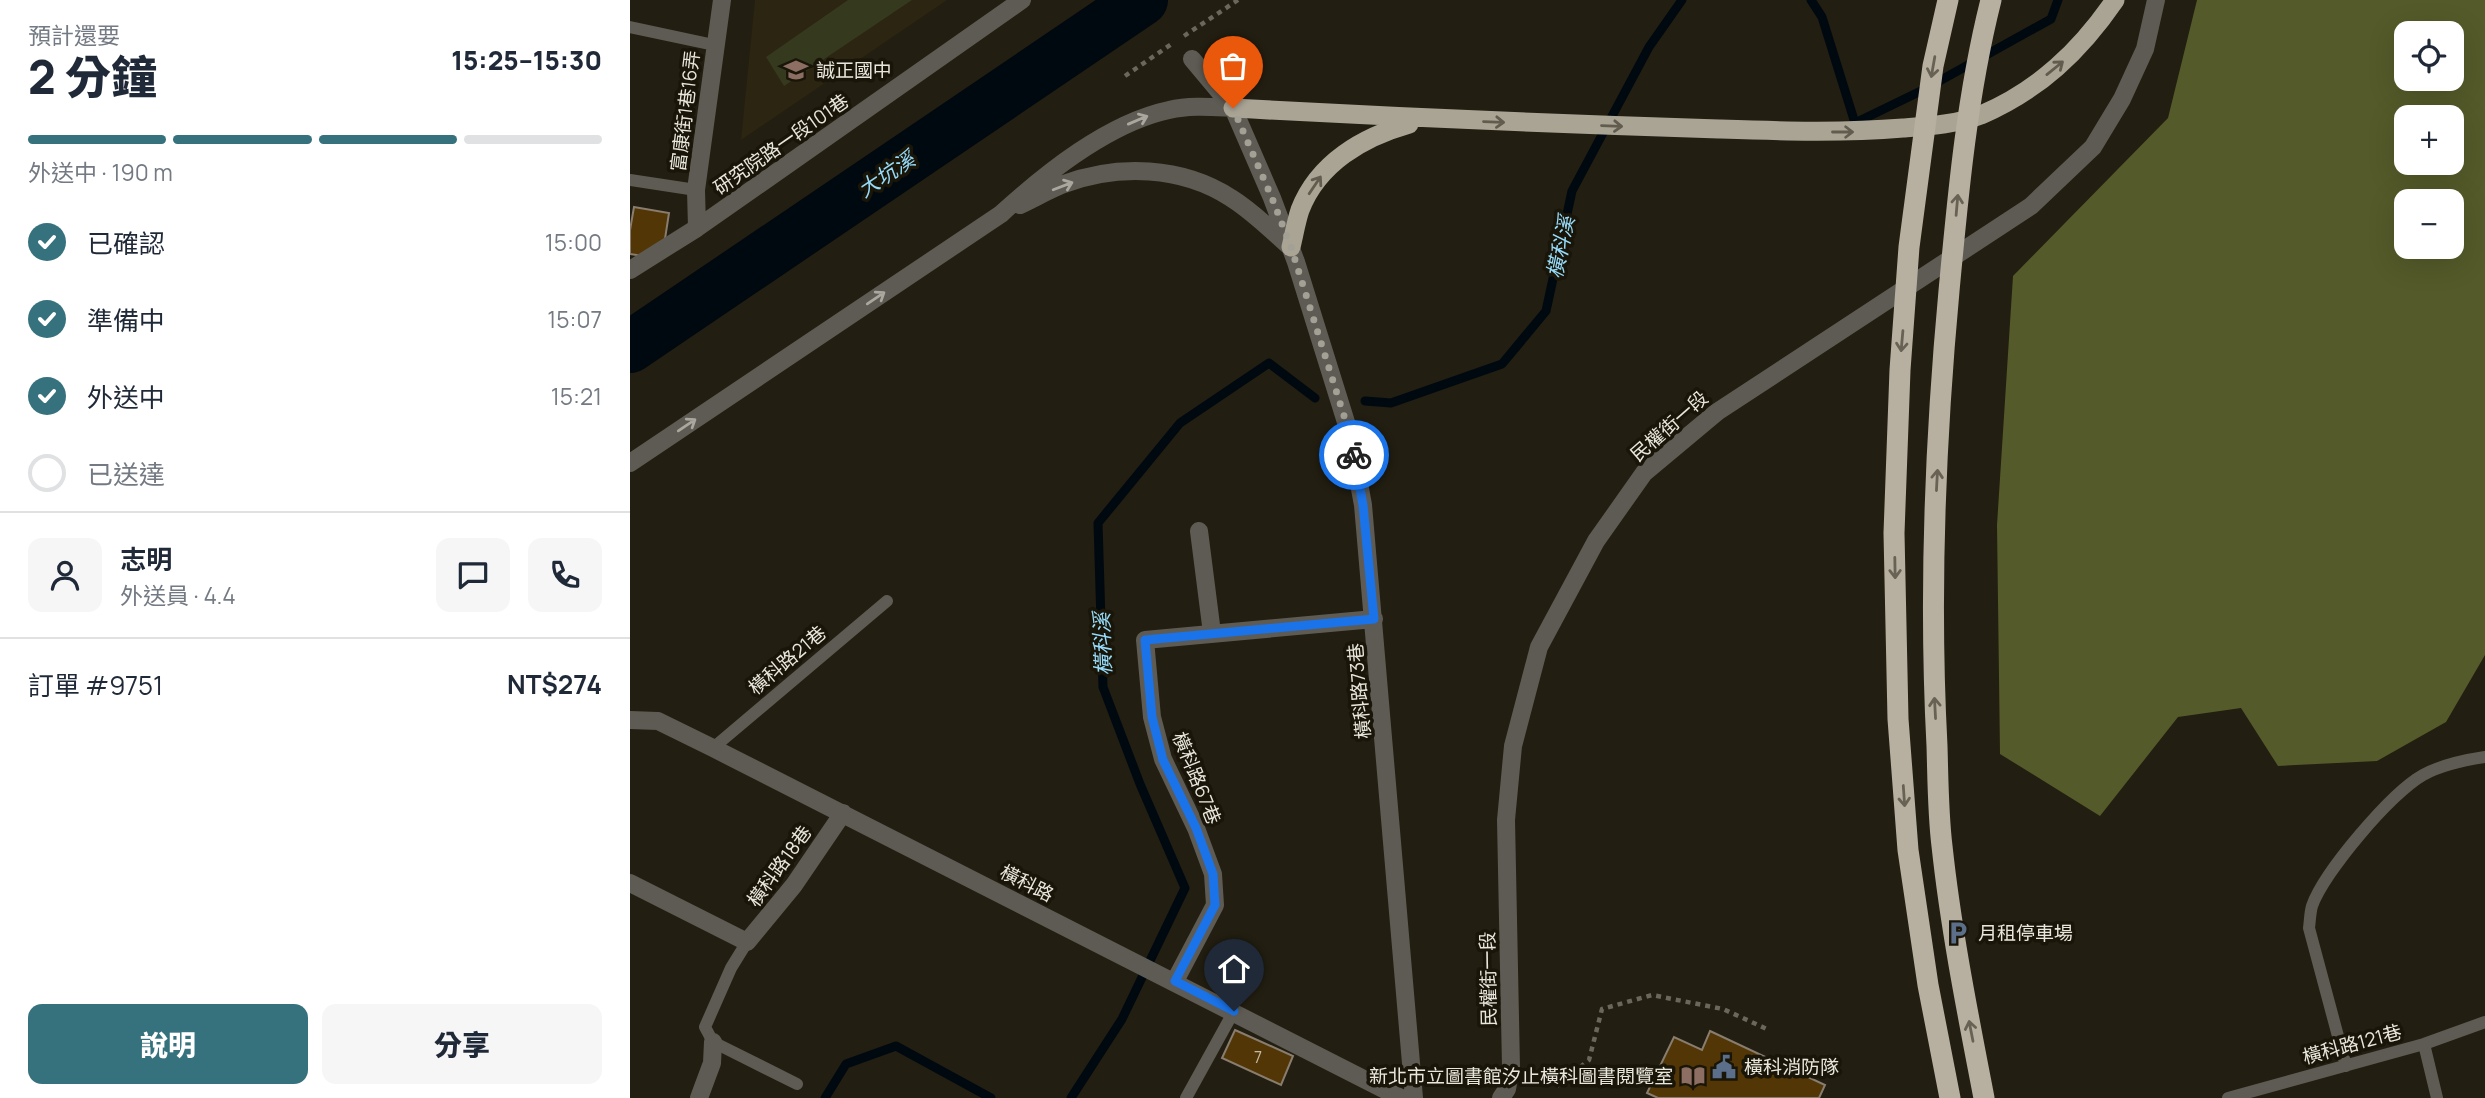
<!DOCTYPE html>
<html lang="zh-TW">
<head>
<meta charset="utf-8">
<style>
  :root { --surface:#fff; --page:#f6f6f7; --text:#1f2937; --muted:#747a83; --line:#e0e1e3; --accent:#36727e }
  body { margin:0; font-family:Manrope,"Noto Sans TC",sans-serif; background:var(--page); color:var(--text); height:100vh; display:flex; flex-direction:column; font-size:26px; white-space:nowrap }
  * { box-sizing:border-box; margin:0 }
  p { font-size:23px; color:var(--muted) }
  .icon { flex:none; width:38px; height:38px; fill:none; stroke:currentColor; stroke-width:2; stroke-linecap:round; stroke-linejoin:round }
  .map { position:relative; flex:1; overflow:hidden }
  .drawer { display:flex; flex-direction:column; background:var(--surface); width:630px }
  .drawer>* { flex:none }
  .tools { position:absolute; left:1764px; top:21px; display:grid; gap:14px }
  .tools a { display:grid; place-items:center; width:70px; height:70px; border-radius:14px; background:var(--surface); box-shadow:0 7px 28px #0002; font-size:35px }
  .pin { position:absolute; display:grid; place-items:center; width:60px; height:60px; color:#fff; margin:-72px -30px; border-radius:50% 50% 50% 0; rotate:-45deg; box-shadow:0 0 7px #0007 }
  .pin .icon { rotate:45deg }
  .courier { position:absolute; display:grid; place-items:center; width:70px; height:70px; margin:-35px; border:5px solid #1a73e8; border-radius:50%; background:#fff; color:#222; box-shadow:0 2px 9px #0007 }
  .overview em { font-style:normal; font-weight:800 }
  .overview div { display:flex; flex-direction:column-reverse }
  .overview { display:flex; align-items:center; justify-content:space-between; height:119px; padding:0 28px }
  h1 { font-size:46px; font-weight:800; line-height:52px }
  .bar { display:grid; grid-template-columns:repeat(4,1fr); gap:10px 7px; align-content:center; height:84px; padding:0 28px }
  .bar i { height:9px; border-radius:5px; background:var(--line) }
  .bar .current { background:var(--accent) }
  .bar p { grid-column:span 4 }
  .line { display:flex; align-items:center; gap:18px; padding:0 28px; border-top:2px solid var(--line) }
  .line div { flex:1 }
  .round { display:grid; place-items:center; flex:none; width:74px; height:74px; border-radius:14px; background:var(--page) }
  ol { padding:0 28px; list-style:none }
  li { display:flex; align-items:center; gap:21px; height:77px }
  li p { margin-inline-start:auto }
  li .icon { padding:7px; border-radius:50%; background:var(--accent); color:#fff; stroke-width:4 }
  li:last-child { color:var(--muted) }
  li i { width:38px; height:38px; border:4px solid var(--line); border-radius:50% }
  .button { display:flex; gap:14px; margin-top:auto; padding:14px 28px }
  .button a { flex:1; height:80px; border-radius:14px; background:var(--accent); color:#fff; font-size:28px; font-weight:800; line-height:80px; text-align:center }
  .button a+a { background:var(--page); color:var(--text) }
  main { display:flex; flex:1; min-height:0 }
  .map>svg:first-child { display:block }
  .built { fill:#2c2511 }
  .green { fill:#35391e }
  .forest { fill:#545a29; fill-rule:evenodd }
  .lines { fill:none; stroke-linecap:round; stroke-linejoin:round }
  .stream { stroke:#000910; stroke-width:9 }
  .river { stroke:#000910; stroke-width:52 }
  .building { fill:#523606; stroke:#887d6f; stroke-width:2 }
  .path { stroke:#6b675c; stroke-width:4.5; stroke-dasharray:5 5; stroke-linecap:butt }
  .service { stroke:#5e5b54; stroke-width:12 }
  .minor { stroke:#5e5b54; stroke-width:18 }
  .trunk { stroke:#aaa495; stroke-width:19 }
  .motorway { stroke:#b7b0a0; stroke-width:21 }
  .oneway { stroke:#686254 }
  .oneway2 { stroke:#625c4e }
  .oneway3 { stroke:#aaa79f }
  .done { stroke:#a3a096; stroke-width:7; stroke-dasharray:0 12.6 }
  .route { stroke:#1a73e8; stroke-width:9 }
  .labels { text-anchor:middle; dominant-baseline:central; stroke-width:7; stroke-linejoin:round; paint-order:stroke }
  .number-label { font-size:16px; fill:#c3baa7 }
  .poi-label { font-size:19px; fill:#e9e6dd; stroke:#191508; text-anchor:start }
  .street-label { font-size:19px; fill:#e9e6dd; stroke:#191508 }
  .water-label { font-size:21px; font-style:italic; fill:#96dbfa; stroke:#191508 }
</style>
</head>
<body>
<main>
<section class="drawer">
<div class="overview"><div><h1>2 分鐘</h1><p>預計還要</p></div><em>15:25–15:30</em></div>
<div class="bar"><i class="current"></i><i class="current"></i><i class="current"></i><i></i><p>外送中 · 190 m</p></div>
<ol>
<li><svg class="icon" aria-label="check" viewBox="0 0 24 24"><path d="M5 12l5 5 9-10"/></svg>已確認<p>15:00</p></li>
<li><svg class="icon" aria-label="check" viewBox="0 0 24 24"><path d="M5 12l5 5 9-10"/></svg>準備中<p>15:07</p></li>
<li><svg class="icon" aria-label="check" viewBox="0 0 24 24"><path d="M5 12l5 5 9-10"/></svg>外送中<p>15:21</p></li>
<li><i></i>已送達</li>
</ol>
<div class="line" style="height:126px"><a class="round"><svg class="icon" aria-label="person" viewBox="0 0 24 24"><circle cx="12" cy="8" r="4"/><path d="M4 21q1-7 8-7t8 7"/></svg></a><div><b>志明</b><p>外送員 · 4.4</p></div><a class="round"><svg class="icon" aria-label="chat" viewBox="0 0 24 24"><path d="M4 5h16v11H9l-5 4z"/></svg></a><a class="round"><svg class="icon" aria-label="phone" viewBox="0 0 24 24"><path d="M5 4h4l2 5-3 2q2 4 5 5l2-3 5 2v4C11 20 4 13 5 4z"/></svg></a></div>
<div class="line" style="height:91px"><div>訂單 #9751</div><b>NT$274</b></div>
<div class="button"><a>說明</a><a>分享</a></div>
</section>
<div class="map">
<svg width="1855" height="1098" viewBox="0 0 1855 1098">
  <rect width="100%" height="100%" fill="#221e11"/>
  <path class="built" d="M125 0H317L111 140Z"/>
  <path class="green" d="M218 0H282L154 86 136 57Z"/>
  <path class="forest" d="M1567 0H1855V655L1816 722 1747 761 1648 766 1611 708 1548 717 1470 816 1370 754 1367 525 1383 276 1538 118ZM1776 33H1822V79H1776ZM1776 117H1822V163H1776ZM1776 201H1822V247H1776Z"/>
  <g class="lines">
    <path class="stream" d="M1181 0 1192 17 1225 123 1295 89 1421 19 1428 0
      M735 401 761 403 872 364 916 311 942 191 1019 47 1052 0
      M195 1098 216 1064 266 1046 361 1098
      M441 1098 492 1019 555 888 510 784 473 687 468 523 550 423 639 363 685 398"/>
    <path class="river" d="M0 347 512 0"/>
  </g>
  <path class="building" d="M4 207 39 213 35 239 13 256 0 254V230Z
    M605 1030 663 1056 651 1085 592 1058Z
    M1080 1031 1195 1085 1189 1098H1028L1017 1093 1044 1037 1072 1050Z"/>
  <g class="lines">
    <path class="path" d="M554 36 608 0
      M495 76 543 43
      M927 1086 959 1060 972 1009 1022 995 1093 1009 1139 1030"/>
    <path class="service" d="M0 27 84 45
      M0 180 66 190
      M83 748 257 601
      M117 942 101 968 75 1027 83 1042 167 1084
      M1794 1044 1807 1098
      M1716 1066 1679 928C1680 921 1680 913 1682 906 1694 872 1761 793 1793 775 1811 765 1835 760 1855 757
      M556 1098 604 1011
      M1598 1098 1794 1044 1855 1022"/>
    <path class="minor" d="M562 59 603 108 642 198 666 262 720 435 733 505 784 1098
      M390 205C405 198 419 190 434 184 488 164 552 166 601 198 622 211 640 229 659 246
      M67 228 66 190 92 0
      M0 270 67 228 392 0
      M0 463 371 214C416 173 478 123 539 110 560 105 582 107 603 108
      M569 531 582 633
      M0 720 28 721 83 748 771 1098
      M0 883 117 942 164 885 213 813
      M545 981 585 905 583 874 566 828 533 759 522 717 515 640 744 619
      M69 1098 82 1063 83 1042
      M871 1098 877 1089 881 1067 876 820 883 746 909 647 966 541 1014 473 1087 412 1401 206 1463 147 1492 99 1515 49 1526 0"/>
    <path class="trunk" d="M603 108C765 117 927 124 1089 129 1151 131 1211 133 1273 128 1298 126 1328 124 1351 115 1409 90 1450 51 1485 0
      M661 247C664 235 666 222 670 210 688 163 733 137 779 124"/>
    <path class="motorway" d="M1318 0 1303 66 1279 247 1270 370 1264 533 1268 719 1278 850 1298 985 1320 1098
      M1354 1098C1338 1015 1321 930 1312 846 1308 813 1308 779 1307 746 1299 595 1305 442 1319 291 1328 194 1337 95 1361 0"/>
  </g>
  <defs><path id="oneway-shaft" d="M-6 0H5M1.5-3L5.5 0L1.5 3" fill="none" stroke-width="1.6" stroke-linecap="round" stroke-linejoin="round" transform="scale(1.75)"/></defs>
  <g class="oneway">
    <use href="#oneway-shaft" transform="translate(1303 67) rotate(100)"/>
    <use href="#oneway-shaft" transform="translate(1327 205) rotate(-85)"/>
    <use href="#oneway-shaft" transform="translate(1272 341) rotate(95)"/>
    <use href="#oneway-shaft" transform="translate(1307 480) rotate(-87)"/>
    <use href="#oneway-shaft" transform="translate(1265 568) rotate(89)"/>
    <use href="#oneway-shaft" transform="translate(1305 708) rotate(-93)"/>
    <use href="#oneway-shaft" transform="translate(1274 796) rotate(86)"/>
    <use href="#oneway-shaft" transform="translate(1341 1031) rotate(-101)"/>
  </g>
  <g class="oneway2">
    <use href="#oneway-shaft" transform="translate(1425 68) rotate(-39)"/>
    <use href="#oneway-shaft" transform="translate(864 122) rotate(2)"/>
    <use href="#oneway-shaft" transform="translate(982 126) rotate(2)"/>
    <use href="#oneway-shaft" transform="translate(1213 132)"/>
    <use href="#oneway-shaft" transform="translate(685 185) rotate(-56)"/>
  </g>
  <g class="oneway3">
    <use href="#oneway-shaft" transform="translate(508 120) rotate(-23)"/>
    <use href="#oneway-shaft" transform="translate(433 186) rotate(-21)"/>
    <use href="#oneway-shaft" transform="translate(246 298) rotate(-34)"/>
    <use href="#oneway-shaft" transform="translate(57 425) rotate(-34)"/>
  </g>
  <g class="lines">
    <path class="done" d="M603 108 642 198 661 247 720 435 724 455"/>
    <path class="route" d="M604 1011 545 981 585 905 583 874 566 828 533 760 522 717 515 640 744 619 733 505 724 455"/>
  </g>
  <defs>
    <g id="school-bare" transform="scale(1.89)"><path d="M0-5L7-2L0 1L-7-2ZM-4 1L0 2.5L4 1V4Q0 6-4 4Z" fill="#8d6e63" stroke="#191508" stroke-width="2.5" paint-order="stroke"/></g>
    <g id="parking-bare" transform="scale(1.89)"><path d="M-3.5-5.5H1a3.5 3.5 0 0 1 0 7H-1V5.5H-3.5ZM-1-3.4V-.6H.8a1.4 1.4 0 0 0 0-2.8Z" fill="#5c6f8a" stroke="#191508" stroke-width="2.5" paint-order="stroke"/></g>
    <g id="civic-bare" transform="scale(1.89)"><path d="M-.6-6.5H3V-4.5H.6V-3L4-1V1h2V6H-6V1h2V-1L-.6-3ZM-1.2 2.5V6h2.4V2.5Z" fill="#5c6f8a" stroke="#191508" stroke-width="2.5" paint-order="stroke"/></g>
    <g id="library-bare" transform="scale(1.89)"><path d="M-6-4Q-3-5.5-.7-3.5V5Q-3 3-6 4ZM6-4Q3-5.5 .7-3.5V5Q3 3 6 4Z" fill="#8d6e63" stroke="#191508" stroke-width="2.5" paint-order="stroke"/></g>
  </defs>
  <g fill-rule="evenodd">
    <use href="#school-bare" x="166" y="70"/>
    <use href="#parking-bare" x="1328" y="933"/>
    <use href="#civic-bare" x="1094" y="1067"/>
    <use href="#library-bare" x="1063" y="1076"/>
  </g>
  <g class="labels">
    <g class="number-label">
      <text x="628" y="1057">7</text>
    </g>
    <g class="poi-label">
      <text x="186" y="70">誠正國中</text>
      <text x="1348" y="933">月租停車場</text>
      <text x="1114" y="1067">橫科消防隊</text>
      <text x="1043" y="1076" text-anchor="end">新北市立圖書館汐止橫科圖書閱覽室</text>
    </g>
    <g class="street-label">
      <text transform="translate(55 111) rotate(-83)">富康街1巷16弄</text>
      <text transform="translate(151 144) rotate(-35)">研究院路一段101巷</text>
      <text transform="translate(1039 426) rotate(-41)">民權街一段</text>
      <text transform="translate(157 660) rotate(-40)">橫科路21巷</text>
      <text transform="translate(729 691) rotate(-95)">橫科路73巷</text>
      <text transform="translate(567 778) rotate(68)">橫科路67巷</text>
      <text transform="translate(149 866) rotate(-54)">橫科路18巷</text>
      <text transform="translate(397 883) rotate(27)">橫科路</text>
      <text transform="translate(858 979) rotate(-91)">民權街一段</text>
      <text transform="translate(1722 1044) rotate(-15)">橫科路121巷</text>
    </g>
    <g class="water-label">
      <text transform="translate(256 174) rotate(-34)">大坑溪</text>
      <text transform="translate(930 247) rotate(-78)">橫科溪</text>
      <text transform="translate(472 644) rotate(-92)">橫科溪</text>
    </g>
  </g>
</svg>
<div class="tools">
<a><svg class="icon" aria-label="locate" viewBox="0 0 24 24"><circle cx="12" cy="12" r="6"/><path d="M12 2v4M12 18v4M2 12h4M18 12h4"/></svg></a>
<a>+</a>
<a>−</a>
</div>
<div class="pin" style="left:603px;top:108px;background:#ea580c"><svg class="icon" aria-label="bag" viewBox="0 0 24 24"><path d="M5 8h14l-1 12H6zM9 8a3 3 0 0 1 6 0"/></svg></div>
<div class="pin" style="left:604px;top:1011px;background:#1f2937"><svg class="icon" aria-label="home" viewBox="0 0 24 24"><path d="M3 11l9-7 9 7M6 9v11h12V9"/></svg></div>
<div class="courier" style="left:724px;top:455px"><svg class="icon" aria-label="bike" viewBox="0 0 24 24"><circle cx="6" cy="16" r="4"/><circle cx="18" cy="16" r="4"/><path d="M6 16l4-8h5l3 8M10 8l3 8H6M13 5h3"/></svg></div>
</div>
</main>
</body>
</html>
